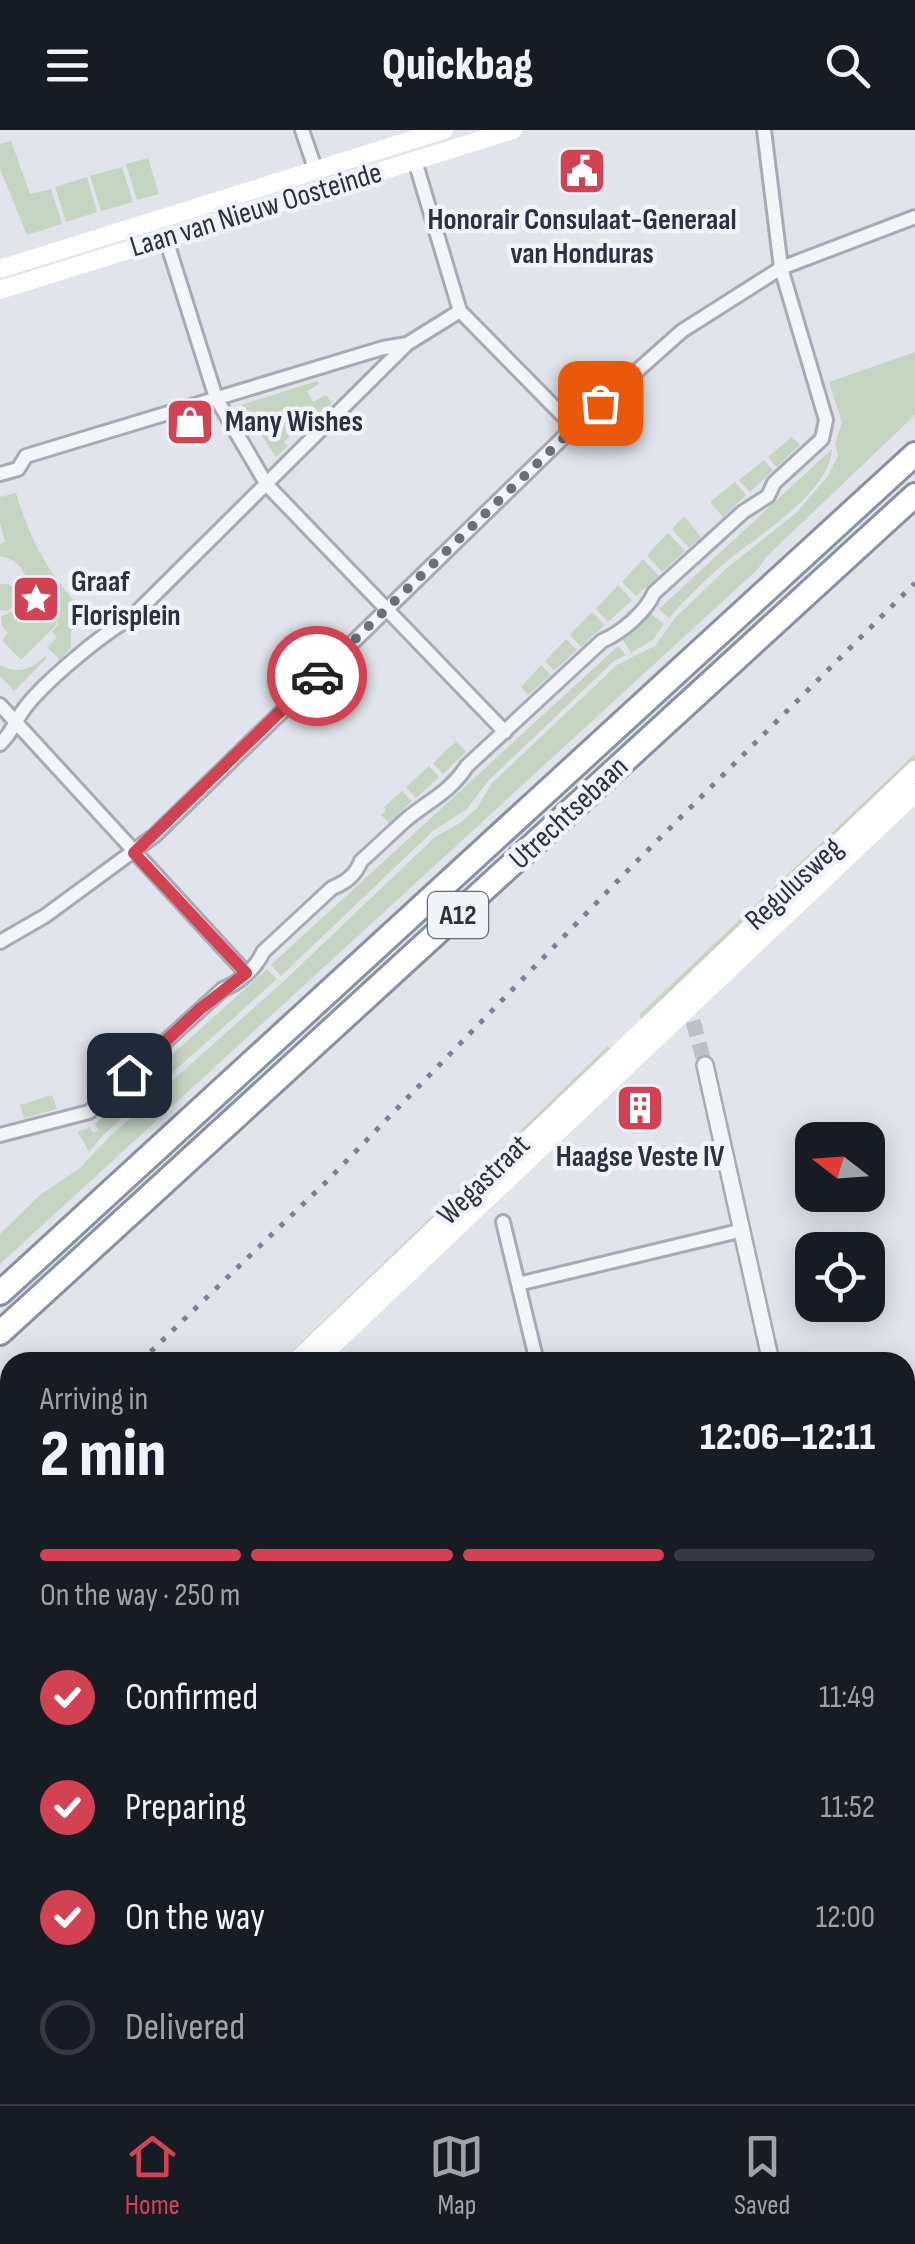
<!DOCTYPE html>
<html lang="en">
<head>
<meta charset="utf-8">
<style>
  :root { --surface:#171b24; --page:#20242c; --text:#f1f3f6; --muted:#9ea1a6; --line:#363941; --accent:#d34253 }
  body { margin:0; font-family:"Sofia Sans Condensed",sans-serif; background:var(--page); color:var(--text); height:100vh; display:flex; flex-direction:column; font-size:38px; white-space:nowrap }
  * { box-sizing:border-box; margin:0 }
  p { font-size:32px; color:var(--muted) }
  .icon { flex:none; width:55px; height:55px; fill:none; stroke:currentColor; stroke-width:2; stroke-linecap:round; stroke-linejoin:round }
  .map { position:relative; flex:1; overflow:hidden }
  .side { position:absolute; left:0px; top:1222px; width:915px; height:752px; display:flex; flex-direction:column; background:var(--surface); border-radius:30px 30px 0 0; box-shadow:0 5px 25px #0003 }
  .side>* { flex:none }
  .needle { width:65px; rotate:287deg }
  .controls { position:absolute; left:795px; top:992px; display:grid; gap:20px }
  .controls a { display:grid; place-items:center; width:90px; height:90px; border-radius:20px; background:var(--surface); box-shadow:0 5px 25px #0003; font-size:50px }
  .pin { position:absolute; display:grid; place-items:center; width:85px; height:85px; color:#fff; margin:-42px; border-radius:20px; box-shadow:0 5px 15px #0006 }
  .courier { position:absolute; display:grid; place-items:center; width:100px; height:100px; margin:-50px; border:8px solid #d34253; border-radius:50%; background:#fff; color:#222; box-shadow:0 2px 12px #0007 }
  .headline em { font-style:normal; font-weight:800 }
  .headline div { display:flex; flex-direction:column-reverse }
  .headline { display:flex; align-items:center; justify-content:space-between; height:170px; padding:0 40px }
  h1 { font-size:65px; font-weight:800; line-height:75px }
  .bar { display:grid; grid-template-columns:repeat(4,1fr); gap:15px 10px; align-content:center; height:120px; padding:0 40px }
  .bar i { height:12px; border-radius:8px; background:var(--line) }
  .bar .current { background:var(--accent) }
  .bar p { grid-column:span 4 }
  ol { padding:0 40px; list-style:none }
  li { display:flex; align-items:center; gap:30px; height:110px }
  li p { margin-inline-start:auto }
  li .icon { padding:10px; border-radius:50%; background:var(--accent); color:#fff; stroke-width:4 }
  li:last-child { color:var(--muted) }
  li i { width:55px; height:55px; border:5px solid var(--line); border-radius:50% }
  header { display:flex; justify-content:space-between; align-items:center; height:130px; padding:0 40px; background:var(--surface); font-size:45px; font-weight:800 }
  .dock { display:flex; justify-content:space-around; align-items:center; height:140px; border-top:2px solid var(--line); background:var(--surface); font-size:28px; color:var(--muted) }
  .dock a { display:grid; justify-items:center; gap:5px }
  .dock .current { color:var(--accent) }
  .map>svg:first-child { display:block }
  .green { fill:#c6d5c2 }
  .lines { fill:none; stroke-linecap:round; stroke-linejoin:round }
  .tertiary-tunnel { stroke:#bcc0c9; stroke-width:15; stroke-dasharray:15 8; stroke-linecap:butt }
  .minor-casing { stroke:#a6abb5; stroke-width:18 }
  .tertiary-casing { stroke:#a6abb5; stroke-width:20 }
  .motorway-casing { stroke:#8891a2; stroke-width:28 }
  .minor { stroke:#f4f5f8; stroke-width:12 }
  .tertiary { stroke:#f4f5f8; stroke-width:15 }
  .secondary { stroke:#fff; stroke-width:18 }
  .motorway { stroke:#fff; stroke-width:22 }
  .rail { stroke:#7a8395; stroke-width:5; stroke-dasharray:5 10; stroke-linecap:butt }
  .done { stroke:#69707d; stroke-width:10; stroke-dasharray:0 18 }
  .route { stroke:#d34253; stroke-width:12 }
  .labels { text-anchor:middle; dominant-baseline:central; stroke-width:9; stroke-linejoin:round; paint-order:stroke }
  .shield { fill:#f1f3f8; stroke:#656b79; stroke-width:2.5 }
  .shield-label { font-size:28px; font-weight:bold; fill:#293143 }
  .street-label { font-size:30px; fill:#293143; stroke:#f1f3f8 }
  .poi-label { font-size:30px; font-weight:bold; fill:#293143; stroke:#f1f3f8 }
</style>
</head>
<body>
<header><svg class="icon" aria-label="menu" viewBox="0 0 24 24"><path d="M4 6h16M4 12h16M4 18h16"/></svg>Quickbag<svg class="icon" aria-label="search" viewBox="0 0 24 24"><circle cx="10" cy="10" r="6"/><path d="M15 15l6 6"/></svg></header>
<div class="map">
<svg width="915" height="1974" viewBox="0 0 915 1974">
  <rect width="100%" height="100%" fill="#e1e4ea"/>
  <path class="green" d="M11 11 30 64 51 59 62 94 27 105 0 39V14Z
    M148 28 159 64 137 70 126 34Z
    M122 37 133 72 101 81 90 46Z
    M87 47 97 82 66 92 55 57Z
    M915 222V285L766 427 758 439 0 1134V1104L40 1065 80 1038 110 1006 283 852 435 707 460 693 477 678 492 653 617 535 655 516 675 488 727 438 797 382 828 346 838 326 835 313 842 293 829 252Z
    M317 251 319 254 307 261 313 272 326 265 332 273 299 305 294 301 284 312 288 316 276 327 241 275Z
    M792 307 800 315 777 337 768 327Z
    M832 319C830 361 762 403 732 427 710 445 687 467 669 488L659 479Z
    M764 330 773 340 750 362 739 350Z
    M735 352 746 365 723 387 710 372Z
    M16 363C32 415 50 446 87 485L71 501V518L60 530 47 517 57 508 52 501 59 494 54 489 57 494 21 530 2 510 8 503 2 496 1 486C34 477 37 433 0 426V414L5 412 0 393V367Z
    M684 386 701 407 689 418 672 399Z
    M668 403 685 421 662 442 647 425Z
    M643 429 659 446 636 466 622 452Z
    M0 454H9L18 463 15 476 7 481 0 480Z
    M618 455 632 470 608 492 596 479Z
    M592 482 605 495 581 517 570 505Z
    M650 483 664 494 653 510 631 523 622 508Z
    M566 509 577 520 554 541 545 531Z
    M618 516 626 525 614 531 488 651 467 679 434 700 281 846 271 835Z
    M45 526 47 528 14 561 0 546V535C17 545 32 539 45 526Z
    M541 535 551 545 528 565 521 557Z
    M456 611 466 622 443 644 433 633Z
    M915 624V633L641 891 640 884Z
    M429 636 439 647 416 668 406 657Z
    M402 661 412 671 389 693 381 685 386 680 384 677Z
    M267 839 277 849 103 1005 89 1022 78 1002 89 997 94 1003 98 1000 95 994Z
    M608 916 612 920 289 1232H281Z
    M52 965 57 979 24 988 20 975Z
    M0 1854 10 1864V1965H48L50 1974H0Z
    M537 1965H862L864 1974H539Z"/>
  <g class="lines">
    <path class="tertiary-tunnel" d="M693 891 705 935"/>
    <g class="minor-casing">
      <path id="minor" d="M302 0 316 41
        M415 31 460 181 574 297
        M166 109 216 268 267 355 505 602
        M0 344 18 339 26 326 383 218 407 214
        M0 575 246 843
        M0 614C11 604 14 594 22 582 40 555 103 503 131 488L407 214 460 181
        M0 812 45 786 154 706 574 297 682 201 781 138 915 87
        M0 1005 89 982 129 945C142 942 150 931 156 920L223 859C239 853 256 838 263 822L332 758C346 752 355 746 361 731 377 717 392 702 408 688 430 670 450 662 467 636L602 511C621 503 646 482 654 463L743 382 768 366 774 353 822 309 826 290 781 138 764 0
        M503 1092 537 1232
        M518 1154 739 1101
        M905 1374 915 1371
        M0 1800 10 1807
        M0 1821 10 1829
        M76 1965 78 1974
        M136 1965 138 1974
        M280 1965 282 1974
        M430 1965 432 1974"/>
    </g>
    <g class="tertiary-casing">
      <path id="tertiary" d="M705 935 771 1232
        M905 1785 915 1827"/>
    </g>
    <g class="motorway-casing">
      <path id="motorway" d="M0 1163 915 324
        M0 1203 915 365"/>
    </g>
    <use href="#minor" class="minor"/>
    <use href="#tertiary" class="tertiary"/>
    <path class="secondary" d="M0 139 444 0
      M0 160 513 0
      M295 1232 915 640
      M315 1232 915 663
      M0 1608 10 1592
      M0 1648 10 1631"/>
    <use href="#motorway" class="motorway"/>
    <path class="rail" d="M140 1232 327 1051 635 733 915 453
      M0 1368 10 1358"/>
  </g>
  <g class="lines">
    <path class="done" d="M317 546 600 273"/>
    <path class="route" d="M129 945 137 943 156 920 200 879 246 843 134 723 317 546"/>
  </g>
  <defs>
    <g id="civic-square" transform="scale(2.5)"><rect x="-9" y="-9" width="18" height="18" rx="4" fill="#d34253" stroke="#f1f3f8"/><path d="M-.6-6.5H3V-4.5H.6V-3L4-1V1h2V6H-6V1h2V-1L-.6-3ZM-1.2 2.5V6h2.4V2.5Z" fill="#fff"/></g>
    <g id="shop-square" transform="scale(2.5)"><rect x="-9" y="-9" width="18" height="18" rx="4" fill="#d34253" stroke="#f1f3f8"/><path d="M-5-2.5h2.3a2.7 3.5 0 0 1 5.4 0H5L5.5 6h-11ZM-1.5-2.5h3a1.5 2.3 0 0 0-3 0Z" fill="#fff"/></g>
    <g id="sight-square" transform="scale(2.5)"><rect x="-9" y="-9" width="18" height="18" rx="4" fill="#d34253" stroke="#f1f3f8"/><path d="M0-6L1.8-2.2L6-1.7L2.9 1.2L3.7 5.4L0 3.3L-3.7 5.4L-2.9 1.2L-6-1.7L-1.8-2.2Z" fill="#fff"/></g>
    <g id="building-square" transform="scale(2.5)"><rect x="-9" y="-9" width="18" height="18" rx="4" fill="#d34253" stroke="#f1f3f8"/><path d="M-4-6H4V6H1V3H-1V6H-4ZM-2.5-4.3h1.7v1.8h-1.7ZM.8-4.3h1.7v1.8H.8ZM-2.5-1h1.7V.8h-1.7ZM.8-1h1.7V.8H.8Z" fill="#fff"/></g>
  </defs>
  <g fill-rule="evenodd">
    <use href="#civic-square" x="582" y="41"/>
    <use href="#shop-square" x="190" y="292"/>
    <use href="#sight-square" x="36" y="469"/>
    <use href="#building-square" x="640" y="978"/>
  </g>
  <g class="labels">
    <rect class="shield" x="428" y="762" width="60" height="46" rx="8"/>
    <g class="shield-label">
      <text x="458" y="785">A12</text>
    </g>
    <g class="street-label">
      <text transform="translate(256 80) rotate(-17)">Laan van Nieuw Oosteinde</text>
      <text transform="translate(569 683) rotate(-43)">Utrechtsebaan</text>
      <text transform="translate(794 754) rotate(-43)">Regulusweg</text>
      <text transform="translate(484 1050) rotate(-44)">Wegastraat</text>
    </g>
    <g class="poi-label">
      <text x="582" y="90">Honorair Consulaat-Generaal<tspan x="582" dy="34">van Honduras</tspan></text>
      <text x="225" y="292" text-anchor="start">Many Wishes</text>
      <text x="71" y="452" text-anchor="start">Graaf<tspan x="71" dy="34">Florisplein</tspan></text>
      <text x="640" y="1027">Haagse Veste IV</text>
    </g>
  </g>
</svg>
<div class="controls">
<a><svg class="needle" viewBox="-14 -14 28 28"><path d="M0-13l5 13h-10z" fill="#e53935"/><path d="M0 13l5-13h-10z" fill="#9ea1a6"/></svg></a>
<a><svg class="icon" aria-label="locate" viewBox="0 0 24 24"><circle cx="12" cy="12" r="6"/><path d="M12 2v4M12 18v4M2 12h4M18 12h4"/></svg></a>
</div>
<div class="pin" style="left:600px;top:273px;background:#ea580c"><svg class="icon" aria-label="bag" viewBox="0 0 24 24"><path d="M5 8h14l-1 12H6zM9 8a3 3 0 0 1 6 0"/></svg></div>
<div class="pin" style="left:129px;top:945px;background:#1f2937"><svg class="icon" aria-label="home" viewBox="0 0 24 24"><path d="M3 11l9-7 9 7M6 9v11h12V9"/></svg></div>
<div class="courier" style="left:317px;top:546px"><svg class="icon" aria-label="car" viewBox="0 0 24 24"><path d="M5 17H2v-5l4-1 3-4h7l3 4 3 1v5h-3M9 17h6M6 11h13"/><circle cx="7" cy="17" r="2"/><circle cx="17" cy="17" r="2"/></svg></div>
<section class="side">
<div class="headline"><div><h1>2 min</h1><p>Arriving in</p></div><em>12:06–12:11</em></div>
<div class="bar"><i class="current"></i><i class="current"></i><i class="current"></i><i></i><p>On the way · 250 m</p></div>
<ol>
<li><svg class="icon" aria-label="check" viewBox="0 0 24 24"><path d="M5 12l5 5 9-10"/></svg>Confirmed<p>11:49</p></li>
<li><svg class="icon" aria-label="check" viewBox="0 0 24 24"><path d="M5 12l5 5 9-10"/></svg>Preparing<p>11:52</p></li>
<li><svg class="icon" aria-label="check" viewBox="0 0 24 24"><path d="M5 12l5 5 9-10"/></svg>On the way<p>12:00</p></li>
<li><i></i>Delivered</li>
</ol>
</section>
</div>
<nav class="dock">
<a class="current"><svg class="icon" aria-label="home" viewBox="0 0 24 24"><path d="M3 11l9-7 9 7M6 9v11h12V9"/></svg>Home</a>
<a><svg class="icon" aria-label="map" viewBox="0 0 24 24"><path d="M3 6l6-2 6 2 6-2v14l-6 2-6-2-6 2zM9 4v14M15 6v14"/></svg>Map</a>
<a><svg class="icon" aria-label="saved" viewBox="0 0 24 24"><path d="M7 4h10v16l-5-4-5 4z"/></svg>Saved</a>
</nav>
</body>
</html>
